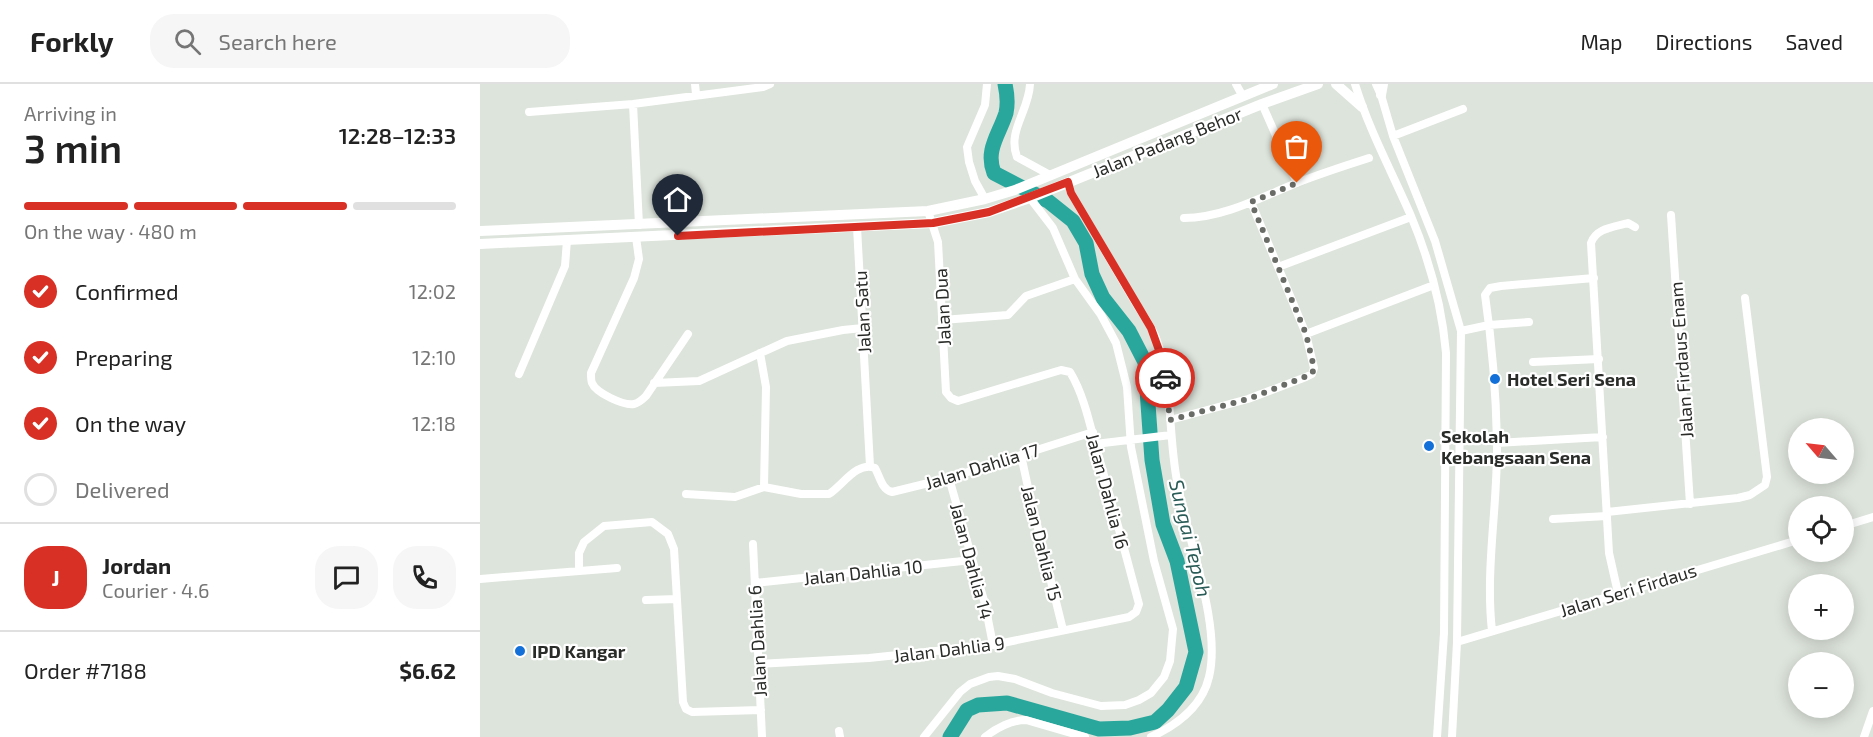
<!DOCTYPE html>
<html lang="en">
<head>
<meta charset="utf-8">
<style>
  :root { --surface:#fff; --page:#f6f6f6; --text:#222; --muted:#767676; --line:#e0e0e0; --accent:#d93025 }
  body { margin:0; font-family:"Exo 2",sans-serif; background:var(--page); color:var(--text); height:100vh; display:flex; flex-direction:column; font-size:22px; white-space:nowrap }
  * { box-sizing:border-box; margin:0 }
  p { font-size:20px; color:var(--muted) }
  .icon { flex:none; width:33px; height:33px; fill:none; stroke:currentColor; stroke-width:2; stroke-linecap:round; stroke-linejoin:round }
  .map { position:relative; flex:1; overflow:hidden }
  .side { display:flex; flex-direction:column; background:var(--surface); width:480px }
  .side>* { flex:none }
  .needle { width:39px; rotate:298deg }
  .buttons { position:absolute; left:1308px; top:334px; display:grid; gap:12px }
  .buttons a { display:grid; place-items:center; width:66px; height:66px; border-radius:50%; background:var(--surface); box-shadow:0 3px 15px #0003; font-size:30px }
  .pin { position:absolute; display:grid; place-items:center; width:51px; height:51px; color:#fff; margin:-62px -26px; border-radius:50% 50% 50% 0; rotate:-45deg; box-shadow:0 0 6px #0007 }
  .pin .icon { rotate:45deg }
  .courier { position:absolute; display:grid; place-items:center; width:60px; height:60px; margin:-30px; border:4px solid #d93025; border-radius:50%; background:#fff; color:#222; box-shadow:0 2px 8px #0007 }
  .head em { font-style:normal; font-weight:600 }
  .head div { display:flex; flex-direction:column-reverse }
  .head { display:flex; align-items:center; justify-content:space-between; height:102px; padding:0 24px }
  h1 { font-size:39px; font-weight:600; line-height:45px }
  .bar { display:grid; grid-template-columns:repeat(4,1fr); gap:9px 6px; align-content:center; height:72px; padding:0 24px }
  .bar i { height:8px; border-radius:4px; background:var(--line) }
  .bar .on { background:var(--accent) }
  .bar p { grid-column:span 4 }
  .line { display:flex; align-items:center; gap:15px; padding:0 24px; border-top:2px solid var(--line) }
  .line div { flex:1 }
  .round { display:grid; place-items:center; flex:none; width:63px; height:63px; border-radius:24px; background:var(--page) }
  ol { padding:0 24px; list-style:none }
  li { display:flex; align-items:center; gap:18px; height:66px }
  li p { margin-inline-start:auto }
  li .icon { padding:6px; border-radius:50%; background:var(--accent); color:#fff; stroke-width:4 }
  li:last-child { color:var(--muted) }
  li i { width:33px; height:33px; border:3px solid var(--line); border-radius:50% }
  header { display:flex; align-items:center; gap:36px; box-sizing:border-box; height:84px; padding:0 30px; background:var(--surface); border-bottom:2px solid var(--line) }
  header strong { font-size:28px }
  nav { display:flex; gap:33px; margin-inline-start:auto; font-size:21px }
  .search { width:420px; height:54px; background:var(--page); display:flex; align-items:center; gap:15px; box-sizing:border-box; padding:0 21px; border-radius:24px; color:var(--muted); font-size:22px }
  main { display:flex; flex:1; min-height:0 }
  .map>svg:first-child { display:block }
  .lines { fill:none; stroke-linecap:round; stroke-linejoin:round }
  .river { stroke:#2aa79d; stroke-width:15 }
  .minor { stroke:#fff; stroke-width:8 }
  .major { stroke:#fff; stroke-width:10 }
  .done { stroke:#696c67; stroke-width:6; stroke-dasharray:0 10.8 }
  .route { stroke:#d93025; stroke-width:8 }
  .poi-dot { fill:#1370d9; stroke:#fff; stroke-width:2 }
  .labels { text-anchor:middle; dominant-baseline:central; stroke-width:4.5; stroke-linejoin:round; paint-order:stroke }
  .street-label { font-size:18px; fill:#2a2c29; stroke:#fff }
  .poi-label { font-size:18px; font-weight:bold; fill:#2a2c29; stroke:#fff; text-anchor:start }
  .water-label { font-size:20px; font-style:italic; fill:#2a5c57; stroke:#fff }
</style>
</head>
<body>
<header>
<strong>Forkly</strong>
<div class="search"><svg class="icon" aria-label="search" viewBox="0 0 24 24"><circle cx="10" cy="10" r="6"/><path d="M15 15l6 6"/></svg>Search here</div>
<nav><a>Map</a><a>Directions</a><a>Saved</a></nav>
</header>
<main>
<section class="side">
<div class="head"><div><h1>3 min</h1><p>Arriving in</p></div><em>12:28–12:33</em></div>
<div class="bar"><i class="on"></i><i class="on"></i><i class="on"></i><i></i><p>On the way · 480 m</p></div>
<ol>
<li><svg class="icon" aria-label="check" viewBox="0 0 24 24"><path d="M5 12l5 5 9-10"/></svg>Confirmed<p>12:02</p></li>
<li><svg class="icon" aria-label="check" viewBox="0 0 24 24"><path d="M5 12l5 5 9-10"/></svg>Preparing<p>12:10</p></li>
<li><svg class="icon" aria-label="check" viewBox="0 0 24 24"><path d="M5 12l5 5 9-10"/></svg>On the way<p>12:18</p></li>
<li><i></i>Delivered</li>
</ol>
<div class="line" style="height:108px"><b class="round" style="background:var(--accent);color:#fff">J</b><div><b>Jordan</b><p>Courier · 4.6</p></div><a class="round"><svg class="icon" aria-label="chat" viewBox="0 0 24 24"><path d="M4 5h16v11H9l-5 4z"/></svg></a><a class="round"><svg class="icon" aria-label="phone" viewBox="0 0 24 24"><path d="M5 4h4l2 5-3 2q2 4 5 5l2-3 5 2v4C11 20 4 13 5 4z"/></svg></a></div>
<div class="line" style="height:78px"><div>Order #7188</div><b>$6.62</b></div>
</section>
<div class="map">
<svg width="1393" height="653" viewBox="0 0 1393 653">
  <rect width="100%" height="100%" fill="#dde4db"/>
  <g class="lines">
    <path class="river" d="M470 653 487 626 498 621 527 619 619 645 650 644 675 638 688 626 706 603 716 568 697 477 683 440 672 376 665 278 649 247 623 214 612 190 606 159 593 137 568 117 514 89C505 66 519 51 526 29 528 20 527 9 525 0"/>
    <path class="minor" d="M215 0 216 10
      M550 0C549 27 527 47 537 73L570 91
      M756 0 762 11
      M875 0C889 46 912 88 931 132 949 175 962 222 966 269L964 549 957 653
      M896 0 901 11 913 52 955 157 981 247 977 558 972 653
      M153 20 159 141
      M782 20 817 99
      M49 28 153 20 283 3 290 0
      M913 52 983 25
      M588 98 591 109C612 145 634 182 655 218 662 230 671 241 676 254 693 299 688 350 697 397 706 452 742 540 729 593 722 623 697 641 671 653
      M505 115 495 97 489 78 487 63 505 21 507 0
      M1191 131 1210 420
      M704 134C742 134 780 114 814 100 839 90 864 82 889 74
      M377 143 390 382
      M156 153 159 175 154 194 111 289C111 291 111 297 112 299 116 309 144 322 154 320 159 319 162 316 166 312L208 250
      M798 183 931 133
      M462 236 528 231 546 212 595 195
      M981 247 1009 241 1049 238
      M826 250 954 201
      M280 269 286 303 284 403
      M1053 278 1119 275
      M39 290 85 182 87 156
      M174 299 219 297 307 257 363 246 383 244
      M690 336 768 315 826 293 832 290 834 284 826 250 771 118
      M1017 359 1123 353
      M615 360 691 351
      M541 371 549 408 583 546
      M469 394 505 520 513 561
      M206 410 255 413 284 403 321 410H349C363 401 377 377 395 384 400 393 402 406 412 408L469 394 613 348
      M1127 428 1258 414 1270 411 1285 401 1287 393 1265 214
      M1073 435 1127 432
      M1364 442 1393 433
      M273 460 282 653
      M99 486V469L104 458 124 442 172 438 188 450 194 465 203 618 206 625 212 628 281 626
      M0 495 137 484
      M275 499 492 476
      M1138 509 1129 469 1111 159C1116 144 1134 143 1148 139L1155 143
      M166 516 197 515
      M1012 547C1005 484 1018 421 1017 358 1016 309 1012 259 1005 211L1010 204 1021 202 1114 194
      M977 558 1318 456
      M279 580 389 574 513 561 649 533 656 528 659 520C645 468 632 418 617 367 610 341 604 311 590 288L581 286 478 317 471 314 466 308 458 158 448 127
      M359 647 360 653
      M444 653 480 608 490 600 509 593 518 592 535 595 572 609 621 622 645 621 659 616 671 609 684 593 690 577 693 545 674 477 651 363 647 303 636 259 621 231 595 195 573 144 550 114
      M505 653C516 644 532 636 546 636L605 653
      M1384 653 1393 627"/>
    <path class="major" d="M856 0 882 23
      M901 11 903 0
      M0 147 448 127 505 115 535 106 793 0
      M0 160 453 139 509 128 550 114 782 20 838 0"/>
  </g>
  <g class="lines">
    <path class="done" d="M685 294 690 336 768 315 832 290 834 284 826 250 771 118 817 99"/>
    <path class="route" d="M198 152 453 139 509 128 588 98 591 109 671 244 680 269 685 294"/>
  </g>
  <g class="poi-dot">
    <circle cx="1015" cy="295" r="6"/>
    <circle cx="949" cy="362" r="6"/>
    <circle cx="40" cy="567" r="6"/>
  </g>
  <g class="labels">
    <g class="street-label">
      <text transform="translate(687 58) rotate(-22)">Jalan Padang Behor</text>
      <text transform="translate(462 223) rotate(-93)">Jalan Dua</text>
      <text transform="translate(382 228) rotate(-93)">Jalan Satu</text>
      <text transform="translate(1201 276) rotate(-94)">Jalan Firdaus Enam</text>
      <text transform="translate(502 382) rotate(-17)">Jalan Dahlia 17</text>
      <text transform="translate(628 407) rotate(75)">Jalan Dahlia 16</text>
      <text transform="translate(562 459) rotate(76)">Jalan Dahlia 15</text>
      <text transform="translate(492 477) rotate(75)">Jalan Dahlia 14</text>
      <text transform="translate(383 488) rotate(-6)">Jalan Dahlia 10</text>
      <text transform="translate(1148 506) rotate(-17)">Jalan Seri Firdaus</text>
      <text transform="translate(277 557) rotate(-93)">Jalan Dahlia 6</text>
      <text transform="translate(469 565) rotate(-7)">Jalan Dahlia 9</text>
    </g>
    <g class="poi-label">
      <text x="1027" y="295">Hotel Seri Sena</text>
      <text x="961" y="352">Sekolah<tspan x="961" dy="21">Kebangsaan Sena</tspan></text>
      <text x="52" y="567">IPD Kangar</text>
    </g>
    <g class="water-label">
      <text transform="translate(711 454) rotate(76)">Sungai Tepoh</text>
    </g>
  </g>
</svg>
<div class="buttons">
<a><svg class="needle" viewBox="-14 -14 28 28"><path d="M0-13l5 13h-10z" fill="#e53935"/><path d="M0 13l5-13h-10z" fill="#767676"/></svg></a>
<a><svg class="icon" aria-label="locate" viewBox="0 0 24 24"><circle cx="12" cy="12" r="6"/><path d="M12 2v4M12 18v4M2 12h4M18 12h4"/></svg></a>
<a>+</a>
<a>−</a>
</div>
<div class="pin" style="left:817px;top:99px;background:#ea580c"><svg class="icon" aria-label="bag" viewBox="0 0 24 24"><path d="M5 8h14l-1 12H6zM9 8a3 3 0 0 1 6 0"/></svg></div>
<div class="pin" style="left:198px;top:152px;background:#1f2937"><svg class="icon" aria-label="home" viewBox="0 0 24 24"><path d="M3 11l9-7 9 7M6 9v11h12V9"/></svg></div>
<div class="courier" style="left:685px;top:294px"><svg class="icon" aria-label="car" viewBox="0 0 24 24"><path d="M5 17H2v-5l4-1 3-4h7l3 4 3 1v5h-3M9 17h6M6 11h13"/><circle cx="7" cy="17" r="2"/><circle cx="17" cy="17" r="2"/></svg></div>
</div>
</main>
</body>
</html>
